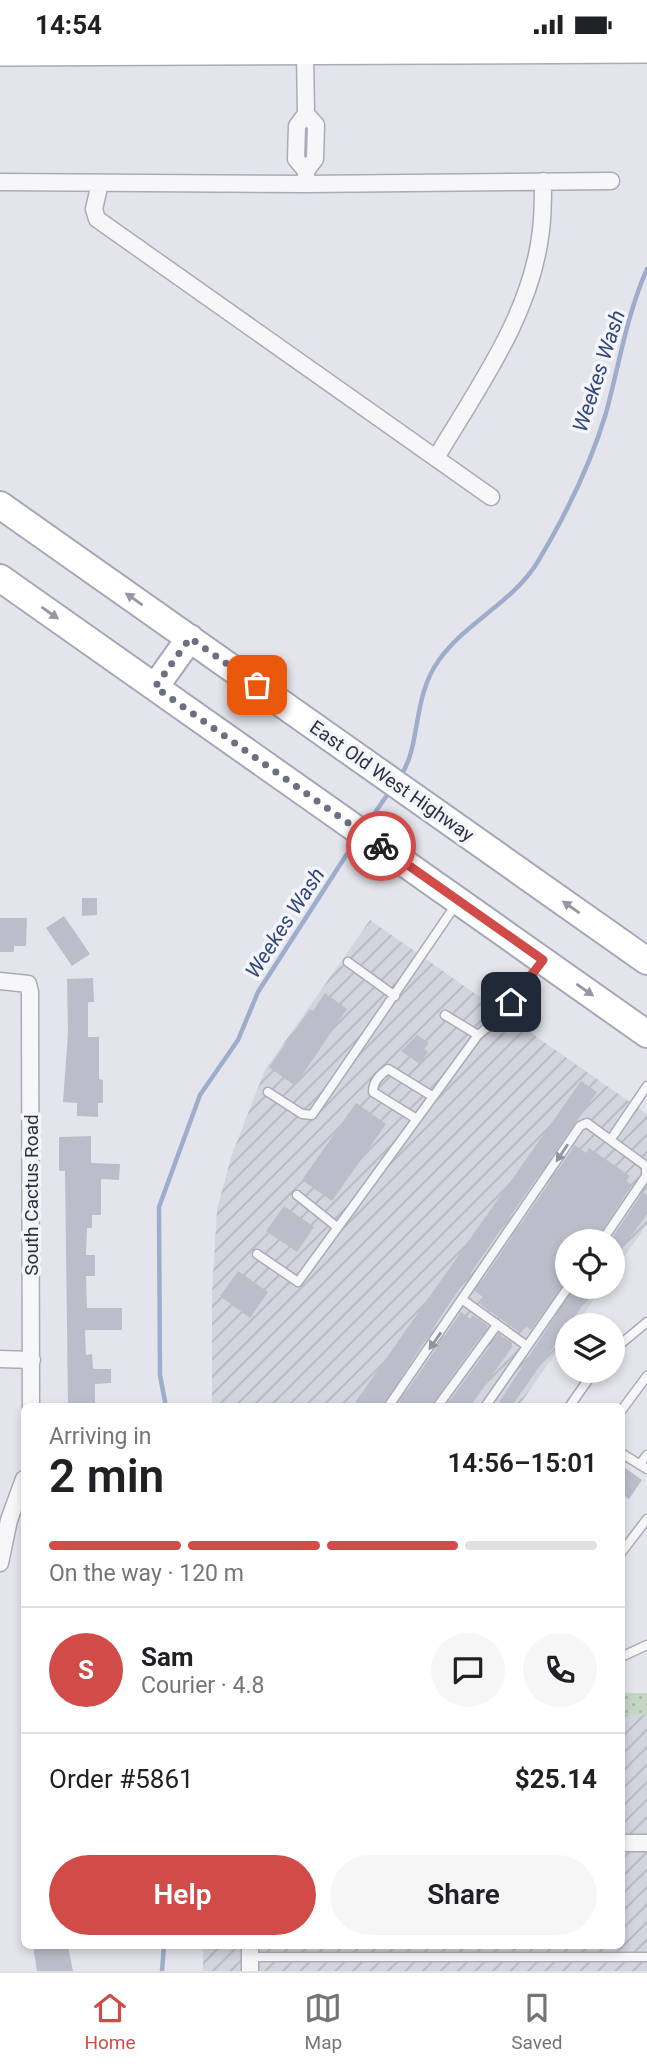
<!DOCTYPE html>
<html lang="en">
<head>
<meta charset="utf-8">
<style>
  :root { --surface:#fff; --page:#f6f6f6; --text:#202124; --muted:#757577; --line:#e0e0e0; --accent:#d14b48 }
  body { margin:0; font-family:Roboto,sans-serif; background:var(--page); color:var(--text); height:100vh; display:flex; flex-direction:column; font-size:26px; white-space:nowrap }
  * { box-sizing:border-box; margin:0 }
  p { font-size:23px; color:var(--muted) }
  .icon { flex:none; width:38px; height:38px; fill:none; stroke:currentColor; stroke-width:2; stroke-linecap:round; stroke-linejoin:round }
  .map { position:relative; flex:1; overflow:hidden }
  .details { position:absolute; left:21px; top:1354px; width:604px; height:546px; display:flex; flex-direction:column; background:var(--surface); border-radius:10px; box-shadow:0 4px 10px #0003 }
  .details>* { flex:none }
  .tools { position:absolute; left:555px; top:1180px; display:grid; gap:14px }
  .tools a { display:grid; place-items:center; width:70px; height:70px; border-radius:50%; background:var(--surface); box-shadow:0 4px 10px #0003; font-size:35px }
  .pin { position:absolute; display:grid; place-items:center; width:60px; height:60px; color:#fff; margin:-30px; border-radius:14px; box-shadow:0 4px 10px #0006 }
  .courier { position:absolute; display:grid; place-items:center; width:70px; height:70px; margin:-35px; border:5px solid #d14b48; border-radius:50%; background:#fff; color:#222; box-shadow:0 2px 9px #0007 }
  .overview em { font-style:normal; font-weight:600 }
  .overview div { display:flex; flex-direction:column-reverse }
  .overview { display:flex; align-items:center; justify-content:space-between; height:119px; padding:0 28px }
  h1 { font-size:46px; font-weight:600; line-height:52px }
  .bar { display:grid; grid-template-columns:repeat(4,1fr); gap:10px 7px; align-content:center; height:84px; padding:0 28px }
  .bar i { height:9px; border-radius:5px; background:var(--line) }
  .bar .selected { background:var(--accent) }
  .bar p { grid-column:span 4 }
  .line { display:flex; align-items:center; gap:18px; padding:0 28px; border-top:2px solid var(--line) }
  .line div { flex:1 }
  .round { display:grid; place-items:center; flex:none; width:74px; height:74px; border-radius:37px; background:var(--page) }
  .primary-button { display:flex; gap:14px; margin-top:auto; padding:14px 28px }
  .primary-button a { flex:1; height:80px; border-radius:42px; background:var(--accent); color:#fff; font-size:28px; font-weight:600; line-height:80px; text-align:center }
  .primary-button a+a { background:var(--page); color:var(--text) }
  .status { display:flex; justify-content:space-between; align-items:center; height:49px; padding:0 35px; background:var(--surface); direction:ltr }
  .status svg { height:19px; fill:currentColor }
  .tab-bar { display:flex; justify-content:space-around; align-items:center; height:98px; border-top:2px solid var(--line); background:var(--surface); font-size:19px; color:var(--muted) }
  .tab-bar a { display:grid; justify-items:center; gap:4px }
  .tab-bar .selected { color:var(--accent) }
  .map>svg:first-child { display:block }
  .industrial { fill:url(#industrial-furrows) }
  .park { fill:url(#park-dots) }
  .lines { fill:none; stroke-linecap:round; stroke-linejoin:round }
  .stream { stroke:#9fadcc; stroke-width:4.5 }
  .building { fill:#bbbeca }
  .lane-casing { stroke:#a9abb7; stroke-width:11 }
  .street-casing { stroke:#a9abb7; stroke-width:19 }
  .secondary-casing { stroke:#a9abb7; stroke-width:26 }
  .primary-casing { stroke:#a3a7b8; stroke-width:30 }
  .lane { stroke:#f7f7fa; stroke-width:8 }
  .street { stroke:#f7f7fa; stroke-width:16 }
  .secondary { stroke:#fff; stroke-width:23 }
  .primary { stroke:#fff; stroke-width:26 }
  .oneway { fill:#9598a2 }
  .oneway2 { fill:#9194a0 }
  .done { stroke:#6c6f7f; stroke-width:7; stroke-dasharray:0 12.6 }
  .route { stroke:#d14b48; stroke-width:9 }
  .labels { text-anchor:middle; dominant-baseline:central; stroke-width:7; stroke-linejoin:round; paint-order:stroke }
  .street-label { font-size:19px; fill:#2b3045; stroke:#f4f5f9 }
  .water-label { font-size:21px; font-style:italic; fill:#34477a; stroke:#f4f5f9 }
</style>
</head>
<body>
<div class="status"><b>14:54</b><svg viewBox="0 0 49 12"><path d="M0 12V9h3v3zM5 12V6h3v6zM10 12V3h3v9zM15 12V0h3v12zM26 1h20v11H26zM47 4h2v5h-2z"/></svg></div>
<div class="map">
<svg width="647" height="1922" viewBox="0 0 647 1922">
  <defs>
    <pattern id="industrial-furrows" width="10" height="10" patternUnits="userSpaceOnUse" patternTransform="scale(1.75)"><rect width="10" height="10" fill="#d2d4de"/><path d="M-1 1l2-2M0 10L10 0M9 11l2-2" fill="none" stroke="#b4b6c0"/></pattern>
    <pattern id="park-dots" width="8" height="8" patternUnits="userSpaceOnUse" patternTransform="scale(1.75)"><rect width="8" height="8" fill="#c6d6c5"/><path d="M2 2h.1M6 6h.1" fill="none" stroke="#aab8ab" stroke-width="1.8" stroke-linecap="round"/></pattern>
  </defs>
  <rect width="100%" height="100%" fill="#e4e5ec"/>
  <path class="industrial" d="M370 871 647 1065V1175L613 1224 612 1192H567V1237H603L576 1276H567V1288L518 1358H212V1244L217 1160 232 1105 265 1021Z
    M621 1665 647 1666V1922H203V1897H621Z"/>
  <path class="park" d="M621 1644H647V1666L621 1665Z"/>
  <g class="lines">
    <path class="stream" d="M401 726C421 697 412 648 439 611 466 573 512 554 537 514 564 469 591 414 606 364 619 316 627 265 647 220
      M367 775 390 742
      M166 1358 160 1326 159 1158 200 1046 238 991 258 943 356 791
      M162 1922 164 1897"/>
  </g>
  <path class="building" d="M82 849H97V866L82 867Z
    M64 867 90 905 72 917 46 879Z
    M0 869H27L26 897H14V903H0Z
    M93 929 94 953H88V988H99V1030L103 1031V1054H98V1068L77 1067V1054L63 1053 68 984 67 930Z
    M325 944 347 960 295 1037 269 1018 310 960 313 962Z
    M417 986 429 994 424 1000 428 1003 420 1015 401 1002Z
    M581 1032 597 1043 449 1255 382 1358H352Z
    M356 1054 386 1075 332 1152 302 1131Z
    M91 1087V1114L120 1115 119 1131 101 1130V1166H92V1179H87L86 1206H95V1227H86L87 1259H122V1281H85L86 1306 92 1305 93 1320H111V1334L95 1335V1358H68L65 1122H59V1088Z
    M575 1096 586 1104 589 1099 630 1127 626 1132 632 1136 596 1192H567V1231L531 1281 525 1277 520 1284 480 1255 484 1249 475 1242Z
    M643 1143 647 1146V1165L612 1214 610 1192Z
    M284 1157 314 1178 297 1203 266 1182Z
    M238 1222 268 1243 250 1269 220 1247Z
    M575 1237H596L511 1358H496Z
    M461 1263 470 1270 473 1266 488 1277 430 1358H396Z
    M499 1285 512 1294V1298L470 1358H445Z
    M621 1416 642 1431 629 1450 621 1445Z
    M33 1897H68L73 1922H37Z"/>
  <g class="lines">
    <g class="lane-casing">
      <path id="lane" d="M348 913 395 947
        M445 966 478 986
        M268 1043 302 1065 312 1066 457 854
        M415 1069 373 1043C373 1032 380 1026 388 1020L432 1047
        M611 1090 647 1037
        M297 1146 337 1178
        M257 1205 298 1233 478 986 500 968 541 914
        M463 1251 527 1297
        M612 1302 647 1273
        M388 1358 580 1077 587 1074 646 1117V1127L602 1192
        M437 1358 497 1276
        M485 1358 569 1237
        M569 1358 595 1321
        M621 1362 647 1327
        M621 1404 647 1420
        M640 1415 647 1406
        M621 1504 647 1470
        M621 1608 647 1596
        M250 1908H647"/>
    </g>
    <g class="street-casing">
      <path id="street" d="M305 4 306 65 297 77 296 110 306 122 315 110 316 76 306 65
        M0 133 306 135V122
        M100 134 94 160 97 170 491 448
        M306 135 611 132
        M436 409C478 338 532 265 541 181 543 165 543 148 543 132
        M0 932 28 935 30 943 31 1358
        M0 1310 32 1311
        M0 1514 9 1471 24 1430
        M621 1794H647
        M250 1897V1922"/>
    </g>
    <g class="secondary-casing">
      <path id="secondary" d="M0 5 647 2"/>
    </g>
    <g class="primary-casing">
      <path id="primary" d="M0 456 647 912
        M0 529 647 985
        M155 638 190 589"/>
    </g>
    <use href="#lane" class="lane"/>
    <use href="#street" class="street"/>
    <use href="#secondary" class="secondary"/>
    <use href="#primary" class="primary"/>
  </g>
  <defs><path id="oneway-solid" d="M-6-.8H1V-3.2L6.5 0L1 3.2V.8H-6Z" transform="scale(1.75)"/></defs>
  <g class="oneway">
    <use href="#oneway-solid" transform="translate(134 550) rotate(-145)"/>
    <use href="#oneway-solid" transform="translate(50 564) rotate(35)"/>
    <use href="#oneway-solid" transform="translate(571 858) rotate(-145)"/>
    <use href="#oneway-solid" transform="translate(585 941) rotate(35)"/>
  </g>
  <g class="oneway2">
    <use href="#oneway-solid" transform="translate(562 1104) rotate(124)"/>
    <use href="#oneway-solid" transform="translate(435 1292) rotate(125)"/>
  </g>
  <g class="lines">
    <path class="done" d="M257 636 190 589 155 638 381 797"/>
    <path class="route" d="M381 797 543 911 511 953"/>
  </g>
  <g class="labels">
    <g class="street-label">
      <text transform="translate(392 732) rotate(35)">East Old West Highway</text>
      <text transform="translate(31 1146) rotate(-90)">South Cactus Road</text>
    </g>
    <g class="water-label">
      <text transform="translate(599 322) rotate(-72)">Weekes Wash</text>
      <text transform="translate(285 874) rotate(-57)">Weekes Wash</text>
    </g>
  </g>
</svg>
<div class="tools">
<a><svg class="icon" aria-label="locate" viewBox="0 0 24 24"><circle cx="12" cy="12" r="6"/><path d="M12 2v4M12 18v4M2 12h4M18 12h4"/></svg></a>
<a><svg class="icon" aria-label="layers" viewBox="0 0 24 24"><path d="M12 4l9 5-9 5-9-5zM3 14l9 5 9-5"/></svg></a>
</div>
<div class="pin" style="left:257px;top:636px;background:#ea580c"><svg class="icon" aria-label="bag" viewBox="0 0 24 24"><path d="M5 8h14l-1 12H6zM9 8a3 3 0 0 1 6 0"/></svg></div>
<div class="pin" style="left:511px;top:953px;background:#1f2937"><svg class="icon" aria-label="home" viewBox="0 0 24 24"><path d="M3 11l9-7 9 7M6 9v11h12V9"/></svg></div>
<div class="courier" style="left:381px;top:797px"><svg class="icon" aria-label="bike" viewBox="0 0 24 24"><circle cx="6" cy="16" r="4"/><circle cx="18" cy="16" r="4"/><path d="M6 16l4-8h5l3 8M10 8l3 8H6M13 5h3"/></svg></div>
<section class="details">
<div class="overview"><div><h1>2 min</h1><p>Arriving in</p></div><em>14:56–15:01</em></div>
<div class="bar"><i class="selected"></i><i class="selected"></i><i class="selected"></i><i></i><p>On the way · 120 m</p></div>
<div class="line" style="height:126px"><b class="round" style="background:var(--accent);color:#fff">S</b><div><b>Sam</b><p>Courier · 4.8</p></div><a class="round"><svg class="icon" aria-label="chat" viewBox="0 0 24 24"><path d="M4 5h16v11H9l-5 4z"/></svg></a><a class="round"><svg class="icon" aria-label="phone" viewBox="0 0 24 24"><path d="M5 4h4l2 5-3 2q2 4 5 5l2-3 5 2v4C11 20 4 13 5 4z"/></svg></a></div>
<div class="line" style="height:91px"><div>Order #5861</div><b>$25.14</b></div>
<div class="primary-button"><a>Help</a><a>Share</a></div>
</section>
</div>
<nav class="tab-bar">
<a class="selected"><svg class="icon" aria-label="home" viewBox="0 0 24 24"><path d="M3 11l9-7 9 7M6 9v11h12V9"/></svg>Home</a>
<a><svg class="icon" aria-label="map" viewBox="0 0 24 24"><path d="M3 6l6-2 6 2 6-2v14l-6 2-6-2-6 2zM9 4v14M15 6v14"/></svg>Map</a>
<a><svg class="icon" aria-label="saved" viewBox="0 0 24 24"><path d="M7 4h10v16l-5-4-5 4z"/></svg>Saved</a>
</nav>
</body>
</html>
